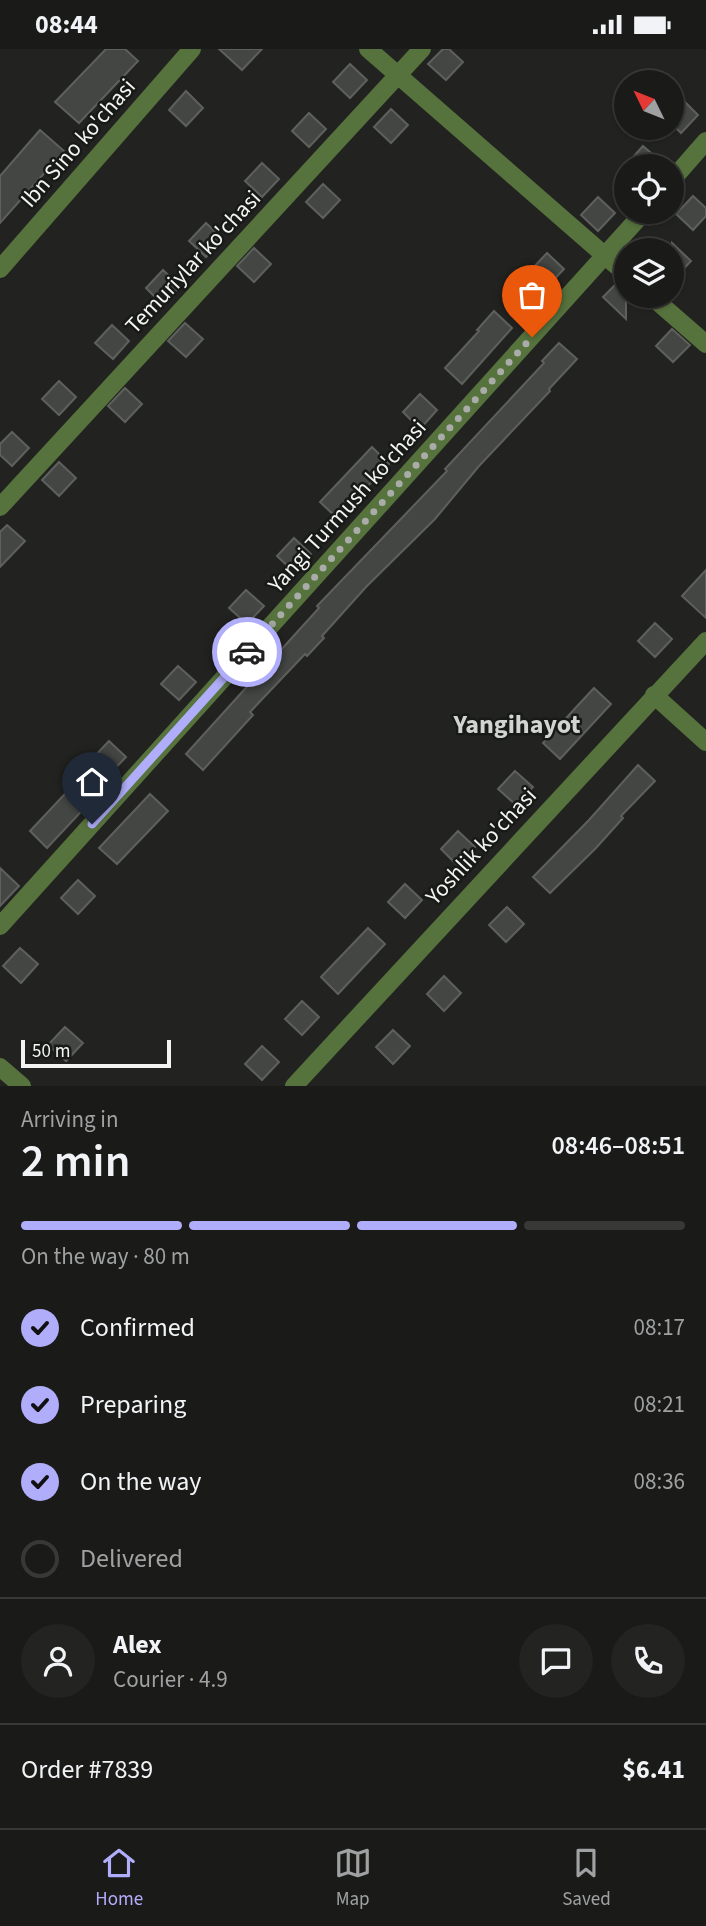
<!DOCTYPE html>
<html lang="en">
<head>
<meta charset="utf-8">
<style>
  :root { --surface:#1a1a18; --page:#232321; --text:#f1f3f6; --muted:#9fa1a2; --line:#383837; --accent:#b0adfa }
  body { margin:0; font-family:"Source Sans 3",sans-serif; background:var(--page); color:var(--text); height:100vh; display:flex; flex-direction:column; font-size:26px; white-space:nowrap }
  * { box-sizing:border-box; margin:0 }
  p { font-size:23px; color:var(--muted) }
  .icon { flex:none; width:38px; height:38px; fill:none; stroke:currentColor; stroke-width:2; stroke-linecap:round; stroke-linejoin:round }
  .map { position:relative; height:1037px; overflow:hidden }
  .sheet { display:flex; flex-direction:column; background:var(--surface); flex:1 }
  .sheet>* { flex:none }
  .needle { width:46px; rotate:313deg }
  .buttons { position:absolute; left:614px; top:21px; display:grid; gap:14px }
  .buttons a { display:grid; place-items:center; width:70px; height:70px; border-radius:50%; background:var(--surface); box-shadow:0 2px 5px #0004,0 0 0 2px var(--line); font-size:35px }
  .scale { position:absolute; left:21px; bottom:18px; width:150px; box-sizing:border-box; padding-left:7px; border:4px solid #f4f5f3; border-top:0; font-size:19px; line-height:24px; white-space:nowrap; color:#f4f5f3; -webkit-text-stroke:5px #181a17; paint-order:stroke }
  .pin { position:absolute; display:grid; place-items:center; width:60px; height:60px; color:#fff; margin:-72px -30px; border-radius:50% 50% 50% 0; rotate:-45deg; box-shadow:0 0 7px #0007 }
  .pin .icon { rotate:45deg }
  .courier { position:absolute; display:grid; place-items:center; width:70px; height:70px; margin:-35px; border:5px solid #b0adfa; border-radius:50%; background:#fff; color:#222; box-shadow:0 2px 9px #0007 }
  .headline em { font-style:normal; font-weight:600 }
  .headline div { display:flex; flex-direction:column-reverse }
  .headline { display:flex; align-items:center; justify-content:space-between; height:119px; padding:0 21px }
  h1 { font-size:46px; font-weight:600; line-height:52px }
  .bar { display:grid; grid-template-columns:repeat(4,1fr); gap:10px 7px; align-content:center; height:84px; padding:0 21px }
  .bar i { height:9px; border-radius:5px; background:var(--line) }
  .bar .selected { background:var(--accent) }
  .bar p { grid-column:span 4 }
  .line { display:flex; align-items:center; gap:18px; padding:0 21px; border-top:2px solid var(--line) }
  .line div { flex:1 }
  .round { display:grid; place-items:center; flex:none; width:74px; height:74px; border-radius:37px; background:var(--page) }
  ol { padding:0 21px; list-style:none }
  li { display:flex; align-items:center; gap:21px; height:77px }
  li p { margin-inline-start:auto }
  li .icon { padding:7px; border-radius:50%; background:var(--accent); color:#111; stroke-width:4 }
  li:last-child { color:var(--muted) }
  li i { width:38px; height:38px; border:4px solid var(--line); border-radius:50% }
  .status { display:flex; justify-content:space-between; align-items:center; height:49px; padding:0 35px; background:var(--surface); direction:ltr }
  .status svg { height:19px; fill:currentColor }
  .dock { display:flex; justify-content:space-around; align-items:center; height:98px; border-top:2px solid var(--line); background:var(--surface); font-size:19px; color:var(--muted) }
  .dock a { display:grid; justify-items:center; gap:4px }
  .dock .selected { color:var(--accent) }
  .map>svg:first-child { display:block }
  .building { fill:#444643; stroke:#5e605d; stroke-width:2 }
  .lines { fill:none; stroke-linecap:round; stroke-linejoin:round }
  .minor { stroke:#56723d; stroke-width:18 }
  .done { stroke:#aaaca9; stroke-width:7; stroke-dasharray:0 12.6 }
  .route { stroke:#b0adfa; stroke-width:9 }
  .labels { text-anchor:middle; dominant-baseline:central; stroke-width:5; stroke-linejoin:round; paint-order:stroke }
  .street-label { font-size:23px; fill:#f4f5f3; stroke:#181a17 }
  .quarter-label { font-size:26px; font-weight:bold; fill:#d2d4d0; stroke:#181a17 }
</style>
</head>
<body>
<div class="status"><b>08:44</b><svg viewBox="0 0 49 12"><path d="M0 12V9h3v3zM5 12V6h3v6zM10 12V3h3v9zM15 12V0h3v12zM26 1h20v11H26zM47 4h2v5h-2z"/></svg></div>
<div class="map">
<svg width="706" height="1037" viewBox="0 0 706 1037">
  <rect width="100%" height="100%" fill="#222320"/>
  <path class="building" d="M106 0H125L138 12 79 74 55 53Z
    M219 0H262L242 21Z
    M443 0H449L463 13 446 31 428 15Z
    M350 15 367 31 350 49 333 33Z
    M186 42 203 59 186 77 169 61Z
    M681 49 698 66 681 84 672 75V59Z
    M391 60 408 76 391 94 374 78Z
    M309 64 326 80 309 98 292 82Z
    M40 81 64 102 0 174V127Z
    M643 97 666 117H625Z
    M262 114 279 130 262 148 245 132Z
    M323 135 340 151 323 169 306 153Z
    M693 147 706 159V167L693 181 676 165Z
    M598 148 615 164 598 182 581 166Z
    M206 174 223 190 206 208 189 192Z
    M672 194 691 212 672 232Z
    M254 199 271 215 254 233 237 217Z
    M547 204 564 220 547 238 530 222Z
    M163 221 180 237 163 256 146 239Z
    M618 233 626 236V270L603 248Z
    M494 262 512 279 462 335 445 319 479 282 477 281Z
    M185 274 203 290 186 308 168 292Z
    M112 276 129 292 113 310 95 294Z
    M672 280 690 296 673 313 656 297Z
    M559 294 577 310 549 340 550 342 479 417 435 470 366 538 322 587 324 589 307 607 305 605 250 663 253 666 203 721 186 705 253 631 251 629 268 611 270 613 319 559 317 557 447 422 445 420 544 314 542 312Z
    M59 332 76 348 59 366 42 350Z
    M125 339 142 355 125 373 108 357Z
    M420 345 437 361 420 380 403 363Z
    M12 383 29 399 12 417 0 406V395Z
    M372 398 389 415 337 469 320 453Z
    M59 413 76 429 59 447 42 431Z
    M7 476 25 492 0 518V483Z
    M294 489 311 505 294 523 277 507Z
    M706 521V569L682 547Z
    M246 541 264 557 247 575 229 559Z
    M655 574 672 590 655 608 638 592Z
    M178 617 196 633 179 651 161 635Z
    M594 639 611 655 560 710 543 694Z
    M109 692 126 708 91 745 95 748 47 799 30 782 95 713 92 710Z
    M638 716 655 732 621 767 623 769 596 799 550 844 533 828 589 771Z
    M515 722 533 738 516 756 498 740Z
    M150 745 168 762 117 815 99 799Z
    M458 782 475 798 458 817 441 800Z
    M0 819 19 837 0 857Z
    M78 831 95 847 78 865 61 849Z
    M405 835 422 851 405 869 388 853Z
    M507 858 524 875 506 893 489 876Z
    M368 879 385 895 338 945 321 928Z
    M20 899 38 915 21 934 3 917Z
    M444 927 461 944 444 962 427 945Z
    M302 952 319 968 302 986 285 970Z
    M65 978 83 994 66 1012 48 996Z
    M393 981 410 997 393 1015 376 998Z
    M262 997 279 1013 262 1031 245 1015Z"/>
  <g class="lines">
    <path class="minor" d="M368 0 626 225
      M672 131 706 92
      M0 220 192 0
      M651 247 706 295
      M0 458 422 0
      M654 646 706 693
      M0 877 644 163
      M0 1018 22 1037
      M294 1037 706 592"/>
  </g>
  <g class="lines">
    <path class="done" d="M247 603 532 288"/>
    <path class="route" d="M92 775 247 603"/>
  </g>
  <g class="labels">
    <g class="street-label">
      <text transform="translate(78 94) rotate(-49)">Ibn Sino ko'chasi</text>
      <text transform="translate(193 213) rotate(-47)">Temuriylar ko'chasi</text>
      <text transform="translate(347 457) rotate(-48)">Yangi Turmush ko'chasi</text>
      <text transform="translate(481 797) rotate(-47)">Yoshlik ko'chasi</text>
    </g>
    <g class="quarter-label">
      <text x="517" y="675">Yangihayot</text>
    </g>
  </g>
</svg>
<div class="buttons">
<a><svg class="needle" viewBox="-14 -14 28 28"><path d="M0-13l5 13h-10z" fill="#e53935"/><path d="M0 13l5-13h-10z" fill="#9fa1a2"/></svg></a>
<a><svg class="icon" aria-label="locate" viewBox="0 0 24 24"><circle cx="12" cy="12" r="6"/><path d="M12 2v4M12 18v4M2 12h4M18 12h4"/></svg></a>
<a><svg class="icon" aria-label="layers" viewBox="0 0 24 24"><path d="M12 4l9 5-9 5-9-5zM3 14l9 5 9-5"/></svg></a>
</div>
<div class="scale">50 m</div>
<div class="pin" style="left:532px;top:288px;background:#ea580c"><svg class="icon" aria-label="bag" viewBox="0 0 24 24"><path d="M5 8h14l-1 12H6zM9 8a3 3 0 0 1 6 0"/></svg></div>
<div class="pin" style="left:92px;top:775px;background:#1f2937"><svg class="icon" aria-label="home" viewBox="0 0 24 24"><path d="M3 11l9-7 9 7M6 9v11h12V9"/></svg></div>
<div class="courier" style="left:247px;top:603px"><svg class="icon" aria-label="car" viewBox="0 0 24 24"><path d="M5 17H2v-5l4-1 3-4h7l3 4 3 1v5h-3M9 17h6M6 11h13"/><circle cx="7" cy="17" r="2"/><circle cx="17" cy="17" r="2"/></svg></div>
</div>
<section class="sheet">
<div class="headline"><div><h1>2 min</h1><p>Arriving in</p></div><em>08:46–08:51</em></div>
<div class="bar"><i class="selected"></i><i class="selected"></i><i class="selected"></i><i></i><p>On the way · 80 m</p></div>
<ol>
<li><svg class="icon" aria-label="check" viewBox="0 0 24 24"><path d="M5 12l5 5 9-10"/></svg>Confirmed<p>08:17</p></li>
<li><svg class="icon" aria-label="check" viewBox="0 0 24 24"><path d="M5 12l5 5 9-10"/></svg>Preparing<p>08:21</p></li>
<li><svg class="icon" aria-label="check" viewBox="0 0 24 24"><path d="M5 12l5 5 9-10"/></svg>On the way<p>08:36</p></li>
<li><i></i>Delivered</li>
</ol>
<div class="line" style="height:126px"><a class="round"><svg class="icon" aria-label="person" viewBox="0 0 24 24"><circle cx="12" cy="8" r="4"/><path d="M4 21q1-7 8-7t8 7"/></svg></a><div><b>Alex</b><p>Courier · 4.9</p></div><a class="round"><svg class="icon" aria-label="chat" viewBox="0 0 24 24"><path d="M4 5h16v11H9l-5 4z"/></svg></a><a class="round"><svg class="icon" aria-label="phone" viewBox="0 0 24 24"><path d="M5 4h4l2 5-3 2q2 4 5 5l2-3 5 2v4C11 20 4 13 5 4z"/></svg></a></div>
<div class="line" style="height:91px"><div>Order #7839</div><b>$6.41</b></div>
</section>
<nav class="dock">
<a class="selected"><svg class="icon" aria-label="home" viewBox="0 0 24 24"><path d="M3 11l9-7 9 7M6 9v11h12V9"/></svg>Home</a>
<a><svg class="icon" aria-label="map" viewBox="0 0 24 24"><path d="M3 6l6-2 6 2 6-2v14l-6 2-6-2-6 2zM9 4v14M15 6v14"/></svg>Map</a>
<a><svg class="icon" aria-label="saved" viewBox="0 0 24 24"><path d="M7 4h10v16l-5-4-5 4z"/></svg>Saved</a>
</nav>
</body>
</html>
